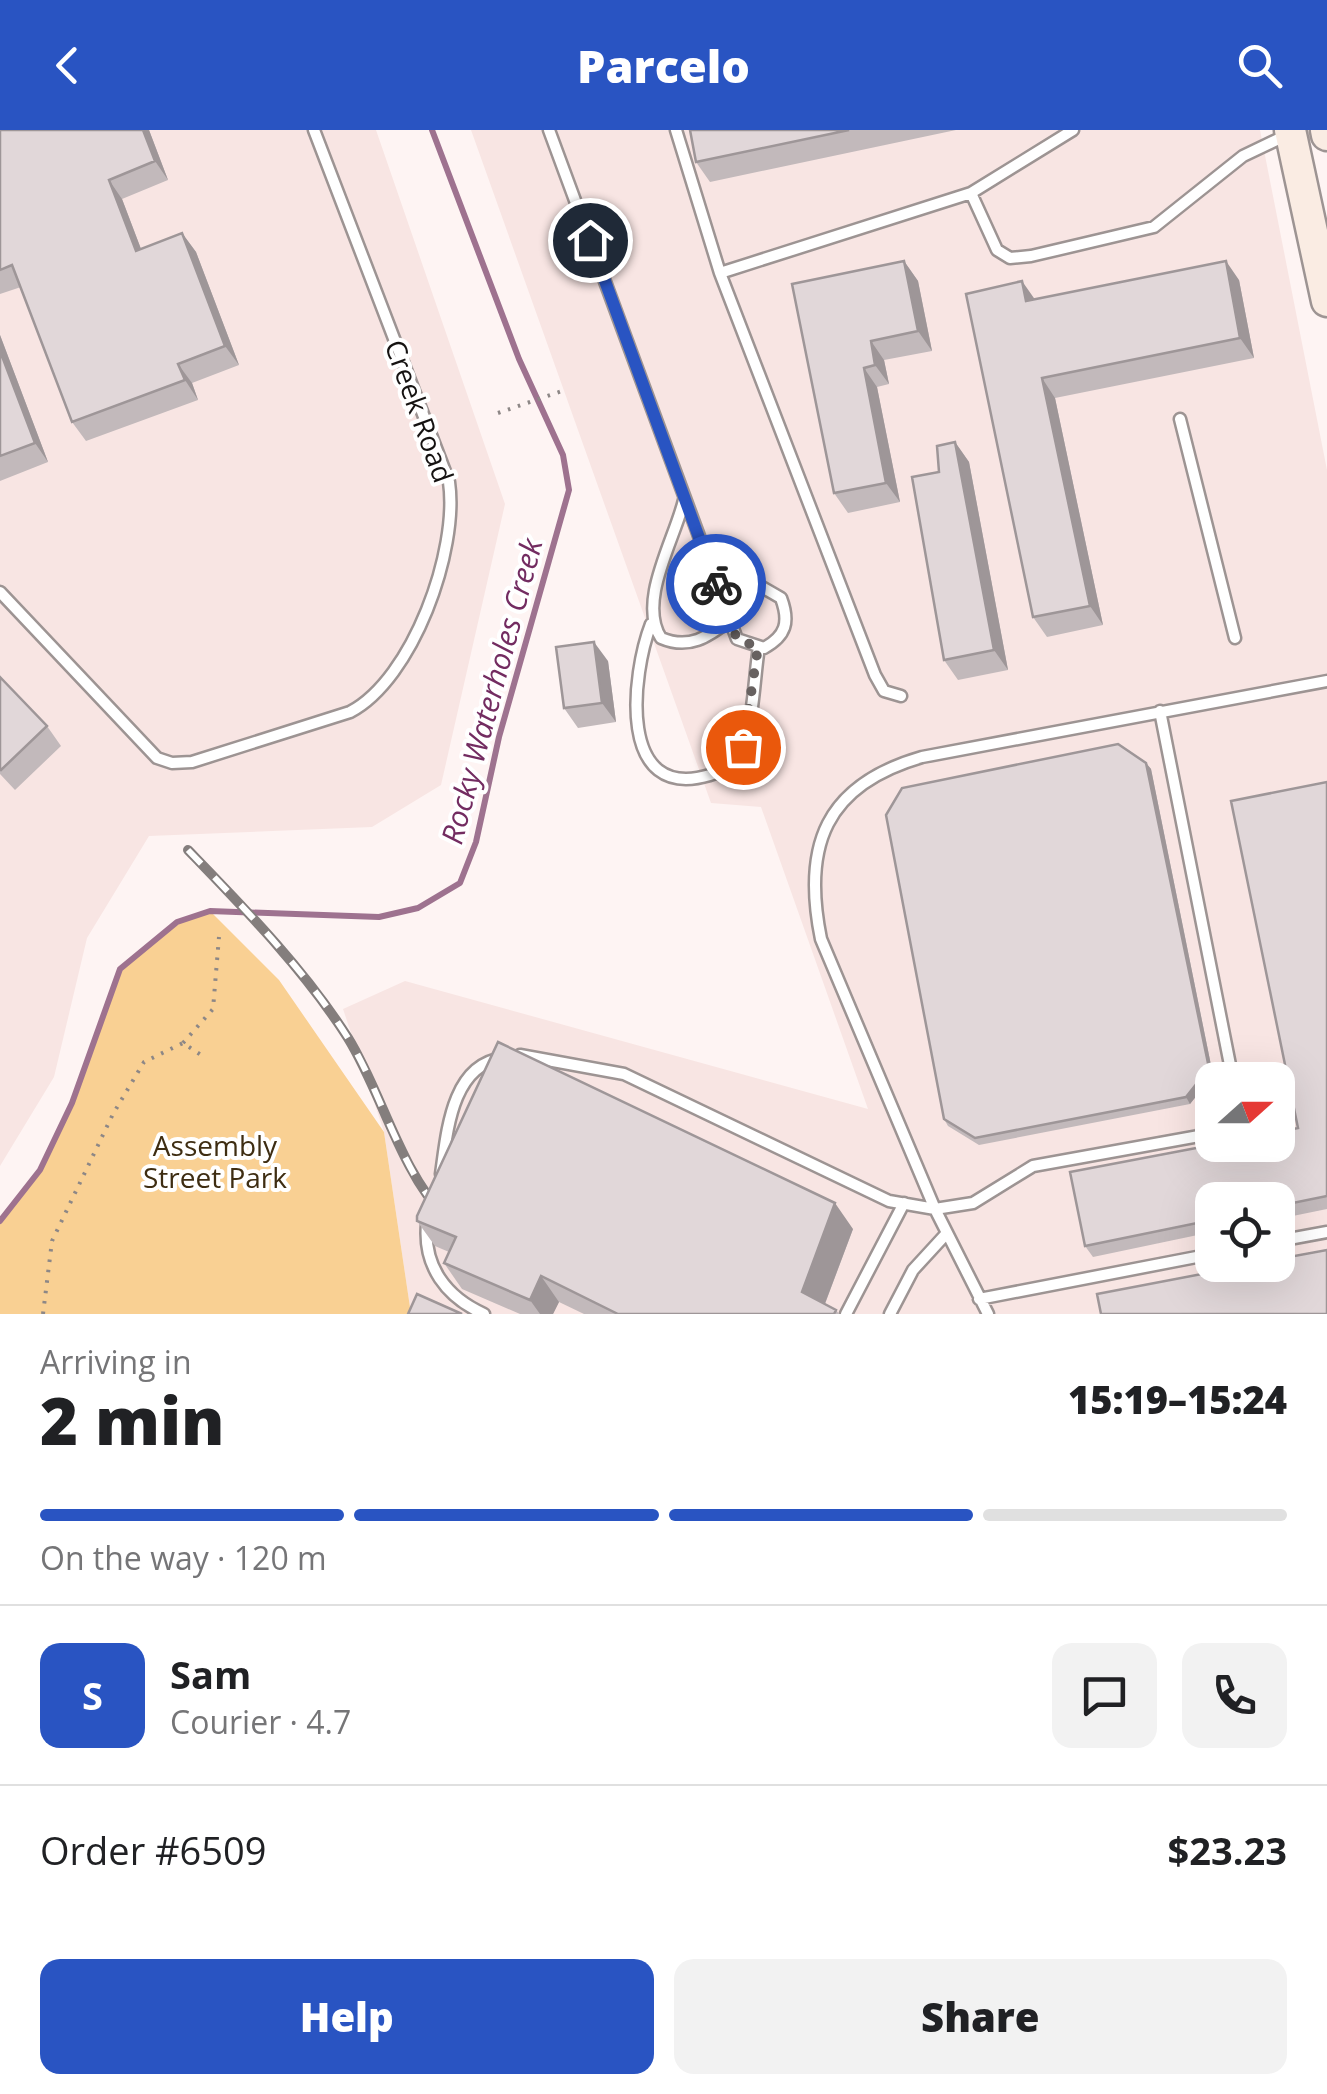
<!DOCTYPE html>
<html lang="en">
<head>
<meta charset="utf-8">
<style>
  :root { --surface:#fff; --page:#f2f2f2; --text:#202124; --muted:#757577; --line:#e0e0e0; --accent:#2954c2 }
  body { margin:0; font-family:"Open Sans",sans-serif; background:var(--page); color:var(--text); height:100vh; display:flex; flex-direction:column; font-size:38px; white-space:nowrap }
  * { box-sizing:border-box; margin:0 }
  p { font-size:32px; color:var(--muted) }
  .icon { flex:none; width:55px; height:55px; fill:none; stroke:currentColor; stroke-width:2; stroke-linecap:round; stroke-linejoin:round }
  .map { position:relative; height:1184px; overflow:hidden }
  .drawer { display:flex; flex-direction:column; background:var(--surface); flex:1 }
  .drawer>* { flex:none }
  .needle { width:65px; rotate:69deg }
  .controls { position:absolute; left:1195px; top:932px; display:grid; gap:20px }
  .controls a { display:grid; place-items:center; width:100px; height:100px; border-radius:20px; background:var(--surface); box-shadow:0 10px 40px #0002; font-size:50px }
  .pin { position:absolute; display:grid; place-items:center; width:85px; height:85px; color:#fff; margin:-42px; border:5px solid #fff; border-radius:50%; box-shadow:0 2px 10px #0007 }
  .courier { position:absolute; display:grid; place-items:center; width:100px; height:100px; margin:-50px; border:8px solid #2954c2; border-radius:50%; background:#fff; color:#222; box-shadow:0 2px 12px #0007 }
  .summary em { font-style:normal; font-weight:800 }
  .summary div { display:flex; flex-direction:column-reverse }
  .summary { display:flex; align-items:center; justify-content:space-between; height:170px; padding:0 40px }
  h1 { font-size:65px; font-weight:800; line-height:75px }
  .bar { display:grid; grid-template-columns:repeat(4,1fr); gap:15px 10px; align-content:center; height:120px; padding:0 40px }
  .bar i { height:12px; border-radius:8px; background:var(--line) }
  .bar .selected { background:var(--accent) }
  .bar p { grid-column:span 4 }
  .line { display:flex; align-items:center; gap:25px; padding:0 40px; border-top:2px solid var(--line) }
  .line div { flex:1 }
  .round { display:grid; place-items:center; flex:none; width:105px; height:105px; border-radius:20px; background:var(--page) }
  .primary-button { display:flex; gap:20px; margin-top:auto; padding:20px 40px }
  .primary-button a { flex:1; height:115px; border-radius:20px; background:var(--accent); color:#fff; font-size:40px; font-weight:800; line-height:115px; text-align:center }
  .primary-button a+a { background:var(--page); color:var(--text) }
  header { display:flex; justify-content:space-between; align-items:center; height:130px; padding:0 40px; background:var(--accent); color:#fff; font-size:45px; font-weight:800 }
  .map>svg:first-child { display:block }
  .built { fill:#f8e5e3; fill-rule:evenodd }
  .green { fill:#f9d093 }
  .lines { fill:none; stroke-linecap:round; stroke-linejoin:round }
  .stream { stroke:#9e728f; stroke-width:6 }
  .lane-casing { stroke:#9d9493; stroke-width:15 }
  .secondary-casing { stroke:#9d9493; stroke-width:35 }
  .path { stroke:#8d8786; stroke-width:4; stroke-dasharray:2.5 8; stroke-linecap:butt }
  .lane { stroke:#fff; stroke-width:10 }
  .secondary { stroke:#faece3; stroke-width:30 }
  .rail-casing { stroke:#847e7d; stroke-width:10 }
  .rail { stroke:#fff; stroke-width:6; stroke-dasharray:19; stroke-linecap:butt }
  .wall { fill:#c2b9bb }
  .shaded-wall { fill:#9e9698 }
  .building { fill:#e1d7d9; stroke:#9e9698; stroke-width:2.5 }
  .done { stroke:#676160; stroke-width:10; stroke-dasharray:0 18 }
  .route { stroke:#2954c2; stroke-width:12 }
  .labels { text-anchor:middle; dominant-baseline:central; stroke-width:8; stroke-linejoin:round; paint-order:stroke }
  .street-label { font-size:28px; fill:#151211; stroke:#fff }
  .park-label { font-size:28px; fill:#3e2d12; stroke:#fff }
  .water-label { font-size:30px; font-style:italic; fill:#732c61; stroke:#fff }
</style>
</head>
<body>
<header><svg class="icon" aria-label="back" viewBox="0 0 24 24"><path d="M15 5l-7 7 7 7"/></svg>Parcelo<svg class="icon" aria-label="search" viewBox="0 0 24 24"><circle cx="10" cy="10" r="6"/><path d="M15 15l6 6"/></svg></header>
<div class="map">
<svg width="1327" height="1184" viewBox="0 0 1327 1184">
  <rect width="100%" height="100%" fill="#fef4f3"/>
  <path class="built" d="M0 0H376L505 374 441 655 372 697 149 706 87 808 54 947 0 1036Z
    M471 0H1260L1327 340V1184H411L384 1002 343 879 405 851 868 979 761 677 711 673ZM1212 950H1278V1015H1212ZM1212 1070H1278V1135H1212Z"/>
  <path class="green" d="M210 781 279 850 384 1002 411 1184H0V1091L40 1040 72 973 120 839 177 792Z"/>
  <g class="lines">
    <path class="stream" d="M0 1091 40 1040 72 973 120 839 177 792 210 781 379 787 418 778 460 753 476 712 499 607 569 360 563 325 519 229 432 0"/>
    <g class="lane-casing">
      <path id="lane" d="M549 0 737 509 764 518C786 506 790 492 781 468L706 425
        M676 0 720 143 971 63 1073 0
        M971 63 997 120 1010 128 1031 126 1154 97 1243 26 1289 4
        M720 143 875 545 884 561 901 566
        M1180 289 1235 508
        M684 370C675 409 637 471 661 508 689 520 708 507 730 490
        M0 462 157 628 172 633 192 632 350 582C413 549 459 420 449 352L314 0
        M651 494C632 543 616 673 710 645 725 641 737 632 743 616 754 587 754 548 759 517
        M1160 581 1233 950
        M520 925 624 944 889 1071 935 1079 973 1073 1033 1036 1199 1006 1212 986
        M441 1044C447 1003 451 935 503 928
        M427 1094C423 1136 446 1167 484 1184
        M1278 1111 1327 1102
        M979 1169 1212 1124
        M846 1184 904 1073
        M890 1184 913 1140 947 1103
        M988 1184 935 1079 821 809C802 716 825 655 922 627L1327 551"/>
    </g>
    <g class="secondary-casing">
      <path id="secondary" d="M1290 0 1327 171
        M1326 0 1327 5"/>
    </g>
    <path class="path" d="M498 283 562 261
      M183 913 213 879 219 807
      M43 1184 52 1111 113 984 144 932 183 913 201 925"/>
    <use href="#lane" class="lane"/>
    <use href="#secondary" class="secondary"/>
    <g class="rail-casing">
      <path id="rail" d="M188 720C245 779 304 839 348 908 381 961 401 1042 444 1085"/>
    </g>
    <use href="#rail" class="rail"/>
  </g>
  <path class="wall" d="M0 0H149L168 50 122 69 141 119 182 103 196 122 239 235 192 253 198 270 86 311 72 292 21 157 0 164Z
    M690 0H956L710 52 696 32Z
    M904 131 918 151 932 221 884 230 889 254 877 257 900 372 848 383 834 363 792 154Z
    M1239 150 1254 228 1055 268 1103 495 1047 507 1033 487 1035 169Z
    M0 205 48 332 0 351Z
    M955 312 969 332 1008 540 958 550 944 530 939 342Z
    M608 531 616 592 578 598 564 578Z
    M0 547 47 596 61 616 15 660 0 644Z
    M1146 633 1151 639 1213 945 1190 974 979 1015 948 996 944 989Z
    M1327 652V1079L1278 1089V1070H1212V1102L1093 1127 1085 1116 1298 998Z
    M417 1091 853 1099 825 1174 836 1180 839 1184H584L559 1172 553 1184H520L462 1159 444 1133 449 1122 435 1116Z"/>
  <path class="shaded-wall" d="M143 0H149L168 50 155 31Z
    M109 50 122 69 149 140 136 121Z
    M182 103 196 122 239 235 225 216Z
    M904 131 918 151 932 221 918 201Z
    M1226 131 1239 150 1254 228 1240 208Z
    M1022 151 1036 171H1026Z
    M0 205 48 332 35 313 0 221Z
    M871 211 884 230 889 254 875 235Z
    M178 234 192 253 198 270 185 250Z
    M864 238 877 257 900 372 886 353Z
    M1042 248 1055 268 1103 495 1090 476Z
    M955 312 969 332 1008 540 994 520Z
    M594 512 608 531 616 592 602 573Z
    M1146 633 1151 639 1213 945 1190 974 1186 967Z
    M835 1073 853 1099 821 1184 802 1162Z
    M541 1146 559 1172 553 1184H540L530 1170Z"/>
  <path class="building" d="M0 0H143L155 31 109 50 136 121 182 103 225 216 178 234 185 250 72 292 12 135 0 140Z
    M690 0H849L696 32Z
    M904 131 918 201 871 211 875 235 864 238 886 353 834 363 792 154Z
    M1226 131 1240 208 1042 248 1090 476 1033 487 966 164 1022 151 1026 171Z
    M0 221 35 313 0 326Z
    M955 312 994 520 944 530 912 347 939 342 937 316Z
    M594 512 602 573 564 578 556 517Z
    M0 547 47 596 1 640 0 639Z
    M1118 614 1146 633 1209 938 1186 967 975 1008 944 989 886 685 902 658Z
    M1327 652V1066L1278 1076V1070H1212V1090L1085 1116 1070 1042 1212 1015H1278V1002L1298 998 1231 671Z
    M498 912 835 1073 802 1162 836 1180 834 1184H618L541 1146 530 1170 444 1133 456 1107 417 1091V1086Z
    M1327 1120V1184H1101L1097 1164 1249 1135H1278V1129Z
    M417 1164 462 1184H408Z"/>
  <g class="lines">
    <path class="done" d="M716 454 737 509 758 517 743 617"/>
    <path class="route" d="M590 110 716 454"/>
  </g>
  <g class="labels">
    <g class="street-label">
      <text transform="translate(420 281) rotate(70)">Creek Road</text>
    </g>
    <g class="park-label">
      <text x="215" y="1015">Assembly<tspan x="215" dy="32">Street Park</tspan></text>
    </g>
    <g class="water-label">
      <text transform="translate(491 561) rotate(-75)">Rocky Waterholes Creek</text>
    </g>
  </g>
</svg>
<div class="controls">
<a><svg class="needle" viewBox="-14 -14 28 28"><path d="M0-13l5 13h-10z" fill="#e53935"/><path d="M0 13l5-13h-10z" fill="#757577"/></svg></a>
<a><svg class="icon" aria-label="locate" viewBox="0 0 24 24"><circle cx="12" cy="12" r="6"/><path d="M12 2v4M12 18v4M2 12h4M18 12h4"/></svg></a>
</div>
<div class="pin" style="left:743px;top:617px;background:#ea580c"><svg class="icon" aria-label="bag" viewBox="0 0 24 24"><path d="M5 8h14l-1 12H6zM9 8a3 3 0 0 1 6 0"/></svg></div>
<div class="pin" style="left:590px;top:110px;background:#1f2937"><svg class="icon" aria-label="home" viewBox="0 0 24 24"><path d="M3 11l9-7 9 7M6 9v11h12V9"/></svg></div>
<div class="courier" style="left:716px;top:454px"><svg class="icon" aria-label="bike" viewBox="0 0 24 24"><circle cx="6" cy="16" r="4"/><circle cx="18" cy="16" r="4"/><path d="M6 16l4-8h5l3 8M10 8l3 8H6M13 5h3"/></svg></div>
</div>
<section class="drawer">
<div class="summary"><div><h1>2 min</h1><p>Arriving in</p></div><em>15:19–15:24</em></div>
<div class="bar"><i class="selected"></i><i class="selected"></i><i class="selected"></i><i></i><p>On the way · 120 m</p></div>
<div class="line" style="height:180px"><b class="round" style="background:var(--accent);color:#fff">S</b><div><b>Sam</b><p>Courier · 4.7</p></div><a class="round"><svg class="icon" aria-label="chat" viewBox="0 0 24 24"><path d="M4 5h16v11H9l-5 4z"/></svg></a><a class="round"><svg class="icon" aria-label="phone" viewBox="0 0 24 24"><path d="M5 4h4l2 5-3 2q2 4 5 5l2-3 5 2v4C11 20 4 13 5 4z"/></svg></a></div>
<div class="line" style="height:130px"><div>Order #6509</div><b>$23.23</b></div>
<div class="primary-button"><a>Help</a><a>Share</a></div>
</section>
</body>
</html>
